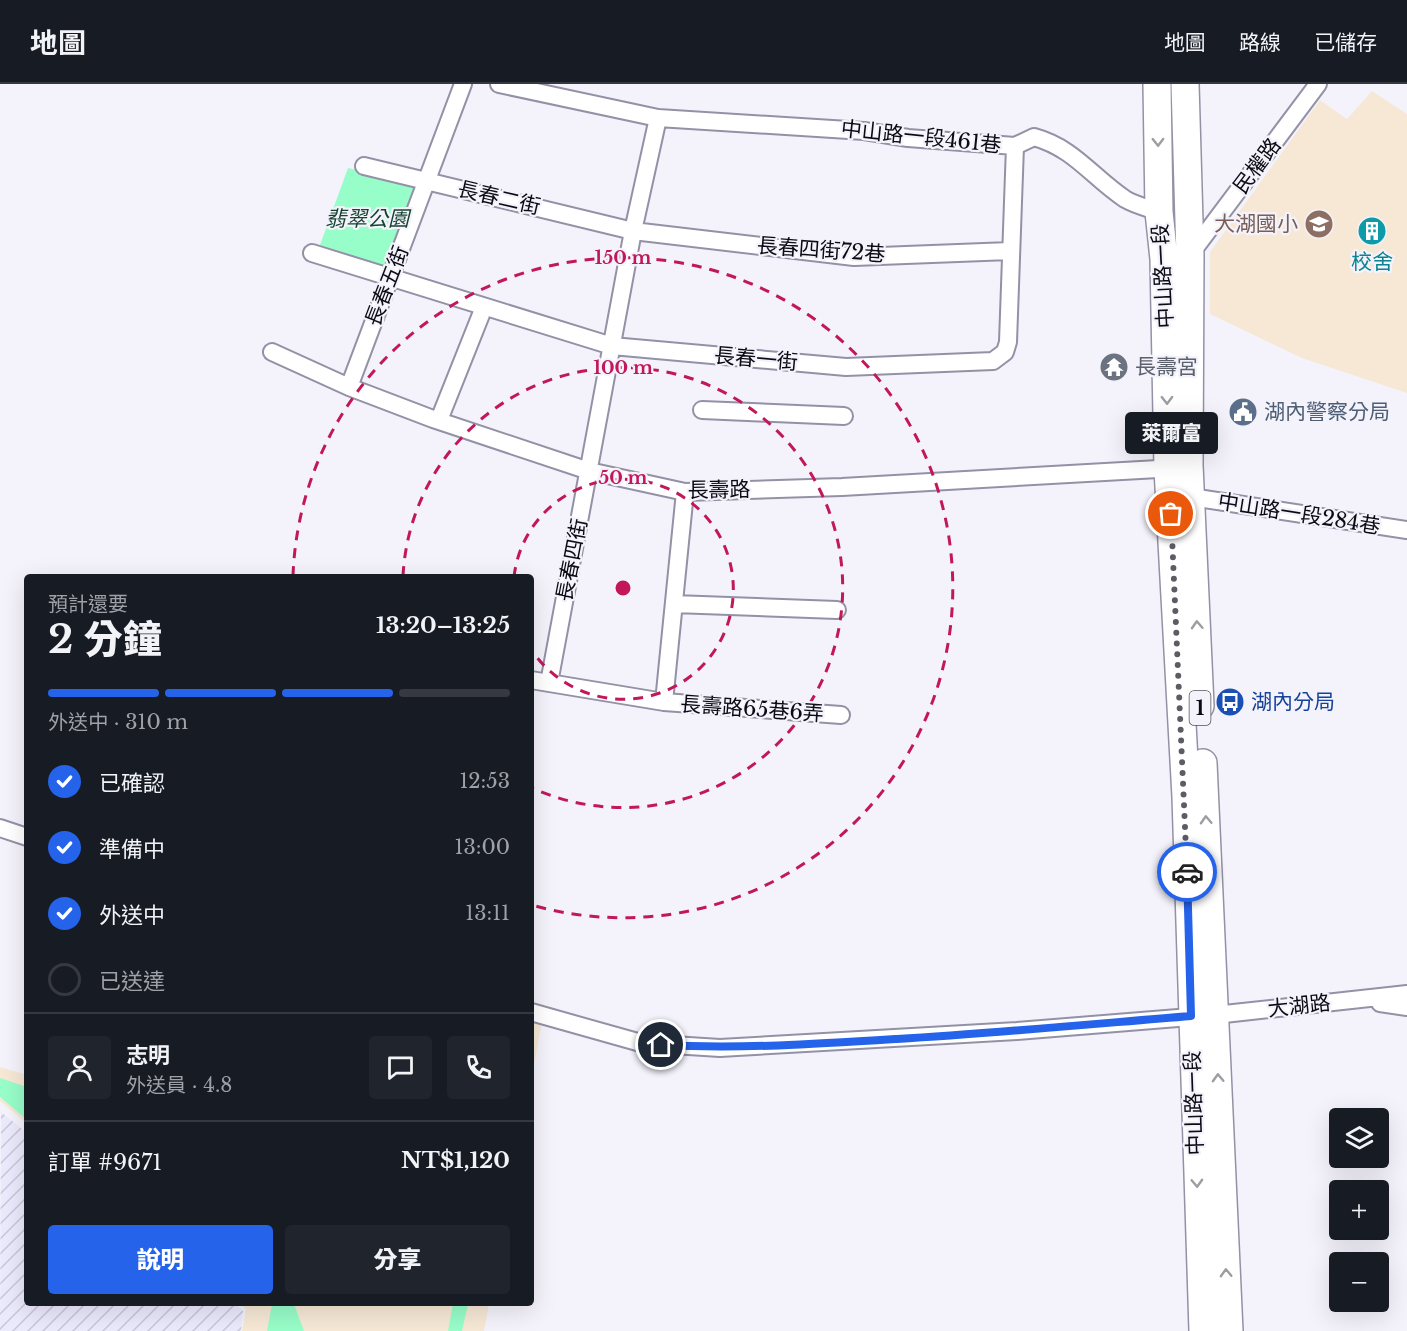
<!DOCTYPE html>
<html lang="zh-TW">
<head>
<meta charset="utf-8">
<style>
  :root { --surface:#171b24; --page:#20242c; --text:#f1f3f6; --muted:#9ea1a6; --line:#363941; --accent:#2563eb }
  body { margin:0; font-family:"Libre Baskerville","Noto Sans TC",serif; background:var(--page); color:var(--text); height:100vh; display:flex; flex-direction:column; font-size:22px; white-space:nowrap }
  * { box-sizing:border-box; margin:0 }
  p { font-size:20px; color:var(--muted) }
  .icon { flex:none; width:33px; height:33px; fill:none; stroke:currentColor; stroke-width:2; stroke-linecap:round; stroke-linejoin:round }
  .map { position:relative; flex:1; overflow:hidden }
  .drawer { position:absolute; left:24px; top:490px; width:510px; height:732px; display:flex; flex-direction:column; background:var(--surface); border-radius:6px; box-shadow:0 6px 24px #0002 }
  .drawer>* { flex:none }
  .buttons { position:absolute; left:1329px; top:1024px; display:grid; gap:12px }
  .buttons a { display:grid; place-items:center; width:60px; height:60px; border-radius:6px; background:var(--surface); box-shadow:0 6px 24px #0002; font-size:30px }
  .pin { position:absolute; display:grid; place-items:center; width:51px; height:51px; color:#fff; margin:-26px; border:3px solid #fff; border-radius:50%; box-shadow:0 2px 6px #0007 }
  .courier { position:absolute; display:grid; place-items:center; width:60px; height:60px; margin:-30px; border:4px solid #2563eb; border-radius:50%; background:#fff; color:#222; box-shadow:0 2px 8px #0007 }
  .bubble { position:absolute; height:42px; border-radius:6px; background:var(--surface); box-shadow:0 6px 24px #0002; font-size:20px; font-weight:800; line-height:42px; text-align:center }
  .head em { font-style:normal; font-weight:800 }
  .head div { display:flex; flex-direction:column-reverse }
  .head { display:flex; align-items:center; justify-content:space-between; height:102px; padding:0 24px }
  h1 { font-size:39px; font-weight:800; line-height:45px }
  .bar { display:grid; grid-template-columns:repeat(4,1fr); gap:9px 6px; align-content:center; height:72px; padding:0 24px }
  .bar i { height:8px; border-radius:4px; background:var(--line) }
  .bar .on { background:var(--accent) }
  .bar p { grid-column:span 4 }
  .line { display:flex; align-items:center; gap:15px; padding:0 24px; border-top:2px solid var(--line) }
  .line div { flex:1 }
  .round { display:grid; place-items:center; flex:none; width:63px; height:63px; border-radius:6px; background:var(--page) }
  ol { padding:0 24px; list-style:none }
  li { display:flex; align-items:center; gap:18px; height:66px }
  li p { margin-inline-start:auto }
  li .icon { padding:6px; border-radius:50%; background:var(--accent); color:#fff; stroke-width:4 }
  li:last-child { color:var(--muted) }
  li i { width:33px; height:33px; border:3px solid var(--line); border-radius:50% }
  .action { display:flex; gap:12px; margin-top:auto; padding:12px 24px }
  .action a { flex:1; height:69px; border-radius:6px; background:var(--accent); color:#fff; font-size:24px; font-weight:800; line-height:69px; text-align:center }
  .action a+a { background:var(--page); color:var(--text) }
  header { display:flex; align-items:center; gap:36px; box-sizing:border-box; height:84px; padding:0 30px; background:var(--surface); border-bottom:2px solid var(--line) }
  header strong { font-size:28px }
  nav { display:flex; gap:33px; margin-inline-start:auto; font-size:21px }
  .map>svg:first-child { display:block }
  .industrial { fill:url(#industrial-furrows) }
  .education { fill:#f6e8d5 }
  .green { fill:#97fdc9 }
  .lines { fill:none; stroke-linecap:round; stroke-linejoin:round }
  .street-casing { stroke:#9391a6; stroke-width:20 }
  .primary-casing { stroke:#9391a6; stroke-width:30 }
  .street { stroke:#fff; stroke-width:16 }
  .primary { stroke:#fff; stroke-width:27 }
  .oneway { stroke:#9e9da1 }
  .done { stroke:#5d5c65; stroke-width:6; stroke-dasharray:0 10.8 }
  .route { stroke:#2563eb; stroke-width:8 }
  .ring { fill:none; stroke:#c2185b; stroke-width:3; stroke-dasharray:10 8 }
  .labels { text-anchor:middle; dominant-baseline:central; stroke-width:4.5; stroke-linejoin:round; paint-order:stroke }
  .shield { fill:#f4f3fc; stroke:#525159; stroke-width:1.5 }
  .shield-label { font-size:20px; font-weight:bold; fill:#0c0b13 }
  .street-label { font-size:21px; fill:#0c0b13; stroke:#f4f3fc }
  .park-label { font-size:21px; font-style:italic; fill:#14432e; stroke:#f4f3fc }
  .education-label { font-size:21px; fill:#785e54; stroke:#f4f3fc; text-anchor:end }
  .culture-label { font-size:21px; fill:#0d838f; stroke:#f4f3fc }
  .worship-label { font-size:21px; fill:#5b616d; stroke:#f4f3fc; text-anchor:start }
  .service-label { font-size:21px; fill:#4e5e75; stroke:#f4f3fc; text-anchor:start }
  .transit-label { font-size:21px; fill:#164399; stroke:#f4f3fc; text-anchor:start }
  .centre { fill:#c2185b; stroke:#f4f3fc; stroke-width:3 }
  .ring-label { font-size:18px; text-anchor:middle; font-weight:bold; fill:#c2185b; stroke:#f4f3fc; stroke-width:4.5; stroke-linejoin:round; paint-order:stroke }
</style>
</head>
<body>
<header>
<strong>地圖</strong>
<nav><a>地圖</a><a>路線</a><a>已儲存</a></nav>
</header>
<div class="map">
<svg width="1407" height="1247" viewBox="0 0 1407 1247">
  <defs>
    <pattern id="industrial-furrows" width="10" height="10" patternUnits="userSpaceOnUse" patternTransform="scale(1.5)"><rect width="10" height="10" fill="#ebe9fc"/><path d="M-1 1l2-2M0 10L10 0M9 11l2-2" fill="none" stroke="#c8c6d7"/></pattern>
  </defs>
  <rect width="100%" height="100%" fill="#f4f3fc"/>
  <path class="industrial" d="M1 1028 27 1049V1220H235L243 1227 241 1247H0Z"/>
  <path class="education" d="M1372 7 1407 30V309L1302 274 1210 230V168L1320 16 1347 35Z
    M531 934 542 938 531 997Z
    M0 983 27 991V1040L0 1017Z
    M241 1220H489L484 1247H242L246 1225Z"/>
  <path class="green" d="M348 84 417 100 388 183 320 161Z
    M0 994 27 1003V1036L0 1013Z
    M272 1220H294L304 1247H267Z
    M453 1220H468L462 1247H448Z"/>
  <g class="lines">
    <g class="street-casing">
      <path id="street" d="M499 0 658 34 864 47 908 54 1015 62 1034 53C1074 64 1092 93 1125 115 1135 121 1148 124 1159 128
        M364 82 633 147 854 173 1010 167
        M312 169 612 262 846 283 993 277 1005 268 1008 258 1015 62
        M1189 172 1318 0
        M272 268 349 303 433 335 589 387 685 408 842 403 1176 384
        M349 303 463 0
        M702 326 844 332
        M439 336 484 223
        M1191 413 1407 446
        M674 520 837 526
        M531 596 664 618 841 631
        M549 599 633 147 658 34
        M664 618 685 408
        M0 744 27 753
        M1380 919 1407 923
        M531 928 641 959 720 964 1017 947 1215 931 1407 910"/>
    </g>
    <g class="primary-casing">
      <path id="primary" d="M1157 0 1159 128 1164 175 1168 385 1186 713 1203 1247
        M1185 0 1190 172 1189 381 1200 622
        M1203 679 1229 1247"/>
    </g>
    <use href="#street" class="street"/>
    <use href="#primary" class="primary"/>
  </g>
  <defs><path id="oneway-chevron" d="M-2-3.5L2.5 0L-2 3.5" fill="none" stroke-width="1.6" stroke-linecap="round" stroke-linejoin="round" transform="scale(1.5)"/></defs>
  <g class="oneway">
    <use href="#oneway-chevron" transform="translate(1158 58) rotate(89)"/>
    <use href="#oneway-chevron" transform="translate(1167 316) rotate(89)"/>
    <use href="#oneway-chevron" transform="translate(1197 541) rotate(-93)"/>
    <use href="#oneway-chevron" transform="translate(1206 736) rotate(-93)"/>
    <use href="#oneway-chevron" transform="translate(1218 994) rotate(-92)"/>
    <use href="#oneway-chevron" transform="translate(1197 1099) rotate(88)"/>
    <use href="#oneway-chevron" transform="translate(1226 1189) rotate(-92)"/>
  </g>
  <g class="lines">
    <path class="done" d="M1171 430 1187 788"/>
    <path class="route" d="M661 961C740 965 818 960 897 955 995 949 1093 940 1191 932L1187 788"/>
  </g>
  <g class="ring">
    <path d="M514 493A110 110 0 1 1 531 565"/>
    <path d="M403 492A220 220 0 1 1 532 704"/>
    <path d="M293 492A330 330 0 1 1 532 821"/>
  </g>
  <defs>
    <g id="school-disc" transform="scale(1.5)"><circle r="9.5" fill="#8d6e63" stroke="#f4f3fc"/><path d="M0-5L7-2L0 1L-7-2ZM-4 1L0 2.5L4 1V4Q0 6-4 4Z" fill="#fff"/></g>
    <g id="building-disc" transform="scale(1.5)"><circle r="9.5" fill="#0f9aa8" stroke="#f4f3fc"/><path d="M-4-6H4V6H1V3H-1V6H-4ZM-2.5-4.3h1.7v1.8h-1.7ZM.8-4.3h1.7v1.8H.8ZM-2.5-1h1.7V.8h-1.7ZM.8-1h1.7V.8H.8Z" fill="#fff"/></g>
    <g id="temple-disc" transform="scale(1.5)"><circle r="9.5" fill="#6b7280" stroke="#f4f3fc"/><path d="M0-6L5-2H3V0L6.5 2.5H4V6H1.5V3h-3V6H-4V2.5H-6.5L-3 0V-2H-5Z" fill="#fff"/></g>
    <g id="civic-disc" transform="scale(1.5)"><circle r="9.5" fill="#5c6f8a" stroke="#f4f3fc"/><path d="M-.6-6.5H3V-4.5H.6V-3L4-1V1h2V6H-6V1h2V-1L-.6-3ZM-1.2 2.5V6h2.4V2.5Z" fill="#fff"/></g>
    <g id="bus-disc" transform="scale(1.5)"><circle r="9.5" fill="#1a4fb4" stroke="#f4f3fc"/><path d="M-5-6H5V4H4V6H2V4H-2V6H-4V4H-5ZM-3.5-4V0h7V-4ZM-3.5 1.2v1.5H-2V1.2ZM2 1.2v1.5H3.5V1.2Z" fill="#fff"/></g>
  </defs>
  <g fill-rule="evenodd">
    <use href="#school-disc" x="1319" y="140"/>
    <use href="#building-disc" x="1372" y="147"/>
    <use href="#temple-disc" x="1114" y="283"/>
    <use href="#civic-disc" x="1243" y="328"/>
    <use href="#bus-disc" x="1230" y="618"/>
  </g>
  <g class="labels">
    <rect class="shield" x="1189.5" y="607" width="21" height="34" rx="4.5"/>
    <g class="shield-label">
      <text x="1200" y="624">1</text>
    </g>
    <g class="street-label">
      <text transform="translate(921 53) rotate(6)">中山路一段461巷</text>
      <text transform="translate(1257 82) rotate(-53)">民權路</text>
      <text transform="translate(499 114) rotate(13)">長春二街</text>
      <text transform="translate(821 166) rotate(4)">長春四街72巷</text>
      <text transform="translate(1163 192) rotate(-93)">中山路一段</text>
      <text transform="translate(387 202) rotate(-69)">長春五街</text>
      <text transform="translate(756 275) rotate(5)">長春一街</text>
      <text transform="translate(719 406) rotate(-1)">長壽路</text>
      <text transform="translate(1299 430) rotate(9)">中山路一段284巷</text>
      <text transform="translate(572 476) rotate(-79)">長春四街</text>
      <text transform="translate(752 625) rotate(4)">長壽路65巷6弄</text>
      <text transform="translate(1299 922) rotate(-6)">大湖路</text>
      <text transform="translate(1194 1019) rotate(-92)">中山路一段</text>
    </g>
    <g class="park-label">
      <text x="367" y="135">翡翠公園</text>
    </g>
    <g class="education-label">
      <text x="1298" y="140">大湖國小</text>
    </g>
    <g class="culture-label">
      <text x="1372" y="178">校舍</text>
    </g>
    <g class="worship-label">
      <text x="1135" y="283">長壽宮</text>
    </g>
    <g class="service-label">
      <text x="1264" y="328">湖內警察分局</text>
    </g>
    <g class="transit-label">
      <text x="1251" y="618">湖內分局</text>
    </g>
  </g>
  <circle cx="623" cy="504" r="9" class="centre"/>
  <g class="ring-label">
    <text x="623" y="180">150 m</text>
    <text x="623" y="290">100 m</text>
    <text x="623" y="400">50 m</text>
  </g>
</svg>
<div class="buttons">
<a><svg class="icon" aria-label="layers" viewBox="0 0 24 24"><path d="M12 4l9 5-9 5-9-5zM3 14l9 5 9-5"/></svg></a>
<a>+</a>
<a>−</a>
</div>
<div class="pin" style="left:1171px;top:430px;background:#ea580c"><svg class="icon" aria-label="bag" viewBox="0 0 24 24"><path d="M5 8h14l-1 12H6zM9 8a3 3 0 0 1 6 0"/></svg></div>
<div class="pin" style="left:661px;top:961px;background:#1f2937"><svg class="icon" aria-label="home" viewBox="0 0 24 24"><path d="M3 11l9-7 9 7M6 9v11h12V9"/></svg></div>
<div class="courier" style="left:1187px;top:788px"><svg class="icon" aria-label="car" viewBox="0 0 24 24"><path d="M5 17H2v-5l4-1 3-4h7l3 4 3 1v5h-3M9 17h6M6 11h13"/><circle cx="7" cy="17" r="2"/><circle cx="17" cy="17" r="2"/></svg></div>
<div class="bubble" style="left:1125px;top:328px;width:93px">萊爾富</div>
<section class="drawer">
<div class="head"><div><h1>2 分鐘</h1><p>預計還要</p></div><em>13:20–13:25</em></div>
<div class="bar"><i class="on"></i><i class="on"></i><i class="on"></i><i></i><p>外送中 · 310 m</p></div>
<ol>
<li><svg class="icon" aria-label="check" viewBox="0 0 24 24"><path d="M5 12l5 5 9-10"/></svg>已確認<p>12:53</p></li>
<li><svg class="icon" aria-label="check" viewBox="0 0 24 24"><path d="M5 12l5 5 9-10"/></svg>準備中<p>13:00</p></li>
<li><svg class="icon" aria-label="check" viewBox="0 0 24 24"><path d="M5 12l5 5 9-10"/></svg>外送中<p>13:11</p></li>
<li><i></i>已送達</li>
</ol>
<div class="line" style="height:108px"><a class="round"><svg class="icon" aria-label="person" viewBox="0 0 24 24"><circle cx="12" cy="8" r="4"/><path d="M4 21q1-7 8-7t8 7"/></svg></a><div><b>志明</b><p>外送員 · 4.8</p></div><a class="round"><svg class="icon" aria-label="chat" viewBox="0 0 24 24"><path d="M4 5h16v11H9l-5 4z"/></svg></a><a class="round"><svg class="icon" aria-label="phone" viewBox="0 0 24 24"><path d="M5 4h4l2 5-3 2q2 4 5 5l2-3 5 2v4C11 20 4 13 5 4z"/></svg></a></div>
<div class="line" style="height:78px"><div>訂單 #9671</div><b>NT$1,120</b></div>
<div class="action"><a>說明</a><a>分享</a></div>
</section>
</div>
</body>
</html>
